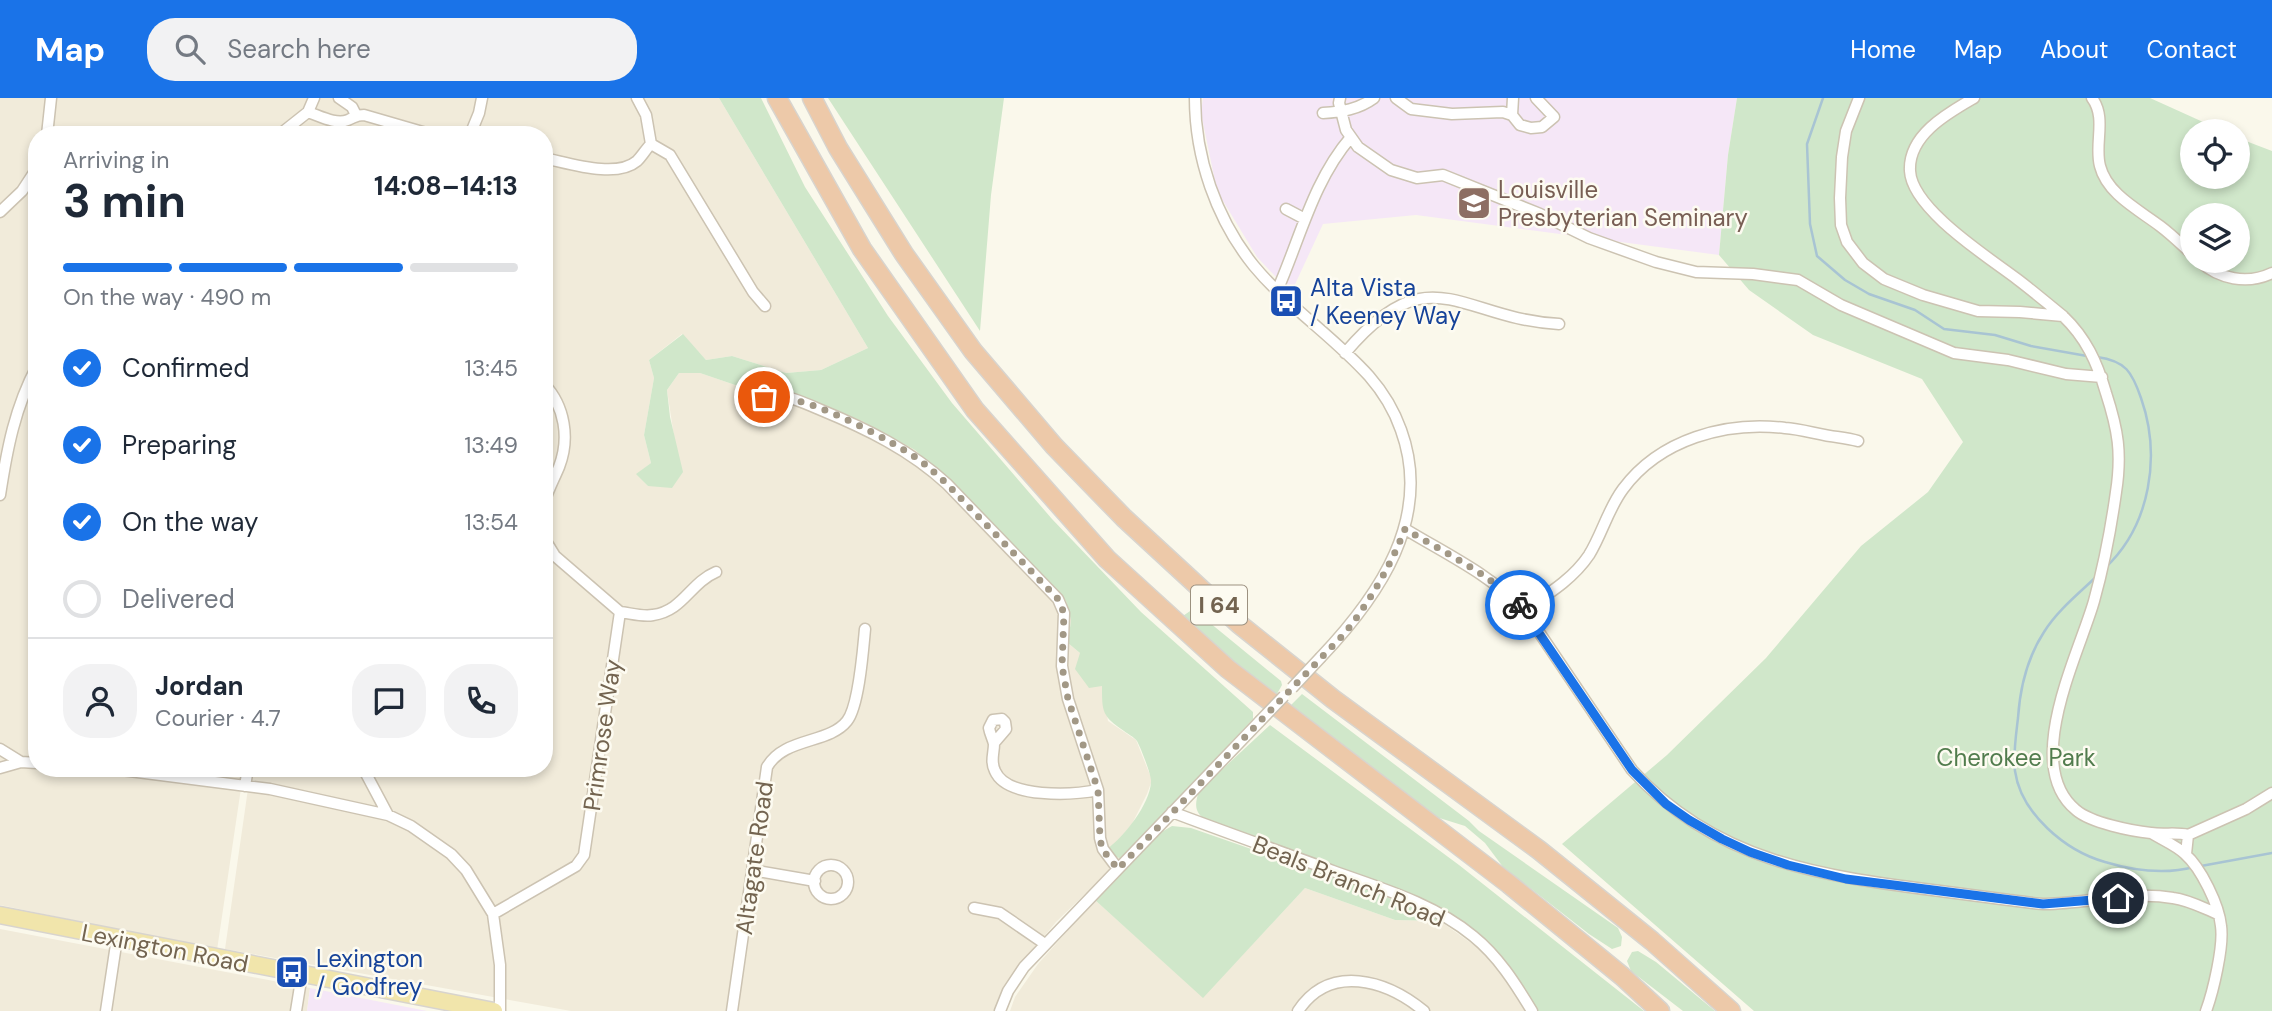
<!DOCTYPE html>
<html lang="en">
<head>
<meta charset="utf-8">
<style>
  :root { --surface:#fff; --page:#f2f2f3; --text:#1f2937; --muted:#747a83; --line:#e0e1e3; --accent:#1a73e8 }
  body { margin:0; font-family:"DM Sans",sans-serif; background:var(--page); color:var(--text); height:100vh; display:flex; flex-direction:column; font-size:26px; white-space:nowrap }
  * { box-sizing:border-box; margin:0 }
  p { font-size:23px; color:var(--muted) }
  .icon { flex:none; width:38px; height:38px; fill:none; stroke:currentColor; stroke-width:2; stroke-linecap:round; stroke-linejoin:round }
  .map { position:relative; flex:1; overflow:hidden }
  .side { position:absolute; left:28px; top:28px; width:525px; height:651px; display:flex; flex-direction:column; background:var(--surface); border-radius:28px; box-shadow:0 4px 10px #0003 }
  .side>* { flex:none }
  .buttons { position:absolute; left:2180px; top:21px; display:grid; gap:14px }
  .buttons a { display:grid; place-items:center; width:70px; height:70px; border-radius:50%; background:var(--surface); box-shadow:0 4px 10px #0003; font-size:35px }
  .pin { position:absolute; display:grid; place-items:center; width:60px; height:60px; color:#fff; margin:-30px; border:4px solid #fff; border-radius:50%; box-shadow:0 2px 7px #0007 }
  .courier { position:absolute; display:grid; place-items:center; width:70px; height:70px; margin:-35px; border:5px solid #1a73e8; border-radius:50%; background:#fff; color:#222; box-shadow:0 2px 9px #0007 }
  .overview em { font-style:normal; font-weight:700 }
  .overview div { display:flex; flex-direction:column-reverse }
  .overview { display:flex; align-items:center; justify-content:space-between; height:119px; padding:0 35px }
  h1 { font-size:46px; font-weight:700; line-height:52px }
  .bar { display:grid; grid-template-columns:repeat(4,1fr); gap:10px 7px; align-content:center; height:84px; padding:0 35px }
  .bar i { height:9px; border-radius:5px; background:var(--line) }
  .bar .selected { background:var(--accent) }
  .bar p { grid-column:span 4 }
  .line { display:flex; align-items:center; gap:18px; padding:0 35px; border-top:2px solid var(--line) }
  .line div { flex:1 }
  .round { display:grid; place-items:center; flex:none; width:74px; height:74px; border-radius:28px; background:var(--page) }
  ol { padding:0 35px; list-style:none }
  li { display:flex; align-items:center; gap:21px; height:77px }
  li p { margin-inline-start:auto }
  li .icon { padding:7px; border-radius:50%; background:var(--accent); color:#fff; stroke-width:4 }
  li:last-child { color:var(--muted) }
  li i { width:38px; height:38px; border:4px solid var(--line); border-radius:50% }
  header { display:flex; align-items:center; gap:42px; box-sizing:border-box; height:98px; padding:0 35px; background:var(--accent); color:#fff }
  header strong { font-size:33px }
  nav { display:flex; gap:38px; margin-inline-start:auto; font-size:24px }
  .search { width:490px; height:63px; background:var(--page); display:flex; align-items:center; gap:18px; box-sizing:border-box; padding:0 24px; border-radius:28px; color:var(--muted); font-size:26px }
  .map>svg:first-child { display:block }
  .residential { fill:#f1ebda }
  .education { fill:#f5e7f7 }
  .green { fill:#d0e7ca; fill-rule:evenodd }
  .lines { fill:none; stroke-linecap:round; stroke-linejoin:round }
  .stream { stroke:#a8c4d3; stroke-width:2.5 }
  .street-casing { stroke:#ccc3b2; stroke-width:13 }
  .primary-casing { stroke:#d8d4ce; stroke-width:19 }
  .highway-casing { stroke:#d8d4ce; stroke-width:21 }
  .street { stroke:#fff; stroke-width:10 }
  .primary { stroke:#f1e5ab; stroke-width:16 }
  .highway { stroke:#edc9a9; stroke-width:18 }
  .street-bridge-casing { stroke:#ccc3b2; stroke-width:13; stroke-linecap:butt }
  .street-bridge { stroke:#fff; stroke-width:10 }
  .done { stroke:#a29886; stroke-width:7; stroke-dasharray:0 12.6 }
  .route { stroke:#1a73e8; stroke-width:9 }
  .labels { text-anchor:middle; dominant-baseline:central; stroke-width:5; stroke-linejoin:round; paint-order:stroke }
  .shield { fill:#fdfbf1; stroke:#9c9180; stroke-width:2 }
  .shield-label { font-size:23px; font-weight:bold; fill:#736450 }
  .education-label { font-size:24px; fill:#785e54; stroke:#fdfbf1; text-anchor:start }
  .transit-label { font-size:24px; fill:#164399; stroke:#fdfbf1; text-anchor:start }
  .street-label { font-size:24px; fill:#736450; stroke:#fdfbf1 }
  .park-label { font-size:24px; fill:#517c4d; stroke:#fdfbf1 }
</style>
</head>
<body>
<header>
<strong>Map</strong>
<div class="search"><svg class="icon" aria-label="search" viewBox="0 0 24 24"><circle cx="10" cy="10" r="6"/><path d="M15 15l6 6"/></svg>Search here</div>
<nav><a>Home</a><a>Map</a><a>About</a><a>Contact</a></nav>
</header>
<div class="map">
<svg width="2272" height="913" viewBox="0 0 2272 913">
  <rect width="100%" height="100%" fill="#faf8eb"/>
  <path class="residential" d="M0 0H719L868 250 821 272 786 275 732 258 706 262 682 236 649 262 654 280 644 337 651 365 637 376 648 388 675 345 667 292 679 275H700L741 289 781 290 862 323 915 352 964 397 1066 503 1071 522 1068 545 1080 555 1102 588 1108 623 1136 642 1152 682 1147 696 1132 726 1118 743 1108 751 1115 758 1121 761 1056 824 1009 881 995 913H571L225 851 251 670H544V37H37V670H244L217 852 0 807Z
    M1305 790 1395 822 1440 823 1492 860 1525 913H1010L1015 899 1038 866 1095 802 1203 899Z
    M0 831 310 890 307 913H0Z"/>
  <path class="education" d="M1203 0H1737L1728 57 1719 157 1416 117 1323 126 1291 195 1257 159 1217 93 1201 15Z
    M310 890 427 913H307Z"/>
  <path class="green" d="M719 0H761L805 89 888 218 952 305 1052 421 1141 514 1253 614V621L1121 761 1115 758 1107 751C1124 739 1150 706 1151 684 1152 678 1140 648 1137 643 1134 639 1128 636 1124 633 1102 618 1102 614 1102 588L1089 590 1075 571 1080 555 1068 545 1071 522 1066 503 964 397 915 352 862 323 781 290 741 289 700 275H679L667 292 670 319 683 374 672 390 648 388 636 376 651 365 644 337 654 280 649 262 683 236 706 262 732 258 786 275 821 272 868 250Z
    M828 0H1004L991 97 980 233Z
    M1737 0H2150L2223 33H2193V79H2238V40L2272 53V913H1754L1562 746 1667 657 1766 560 1861 448 1928 394 1963 344 1922 281 1813 237 1749 192 1719 157 1728 57ZM2193 117H2238V163H2193Z
    M1193 511 1281 583 1282 587 1277 596 1272 598 1180 520Z
    M1302 596 1469 723 1479 733 1618 830 1622 839 1621 848 1612 851 1589 836 1503 769 1485 745 1465 728 1433 718 1289 613 1292 606Z
    M1270 627 1459 767 1644 913H1536L1510 870 1433 807 1377 783 1204 721C1194 713 1195 705 1199 693Z
    M1172 728 1191 730 1366 791 1426 815 1440 823 1395 822 1305 790 1203 900 1095 802 1158 736Z
    M1638 853 1656 864 1715 913H1683L1631 873 1627 863 1632 854Z"/>
  <g class="lines">
    <path class="stream" d="M1823 0 1807 46 1810 126 1817 158 1845 182 1869 196 1915 212 1944 231 1995 237 2031 248 2087 258
      M2097 259C2126 263 2132 274 2141 300 2161 357 2151 427 2105 470
      M2096 479C2078 496 2057 513 2044 534 2027 560 2020 589 2018 620 2016 637 2013 656 2015 673 2021 716 2066 753 2105 764 2135 773 2164 777 2194 769
      M2201 768 2272 755"/>
    <g class="street-casing">
      <path id="street" d="M339 0 352 9 356 17
        M637 0 646 17 651 46
        M1195 0C1195 59 1216 121 1254 168 1288 209 1333 238 1369 278 1383 294 1394 312 1401 332 1433 420 1379 498 1321 559
        M1340 0 1339 5 1346 32 1358 49 1391 72 1417 80 1443 77 1540 116 1589 140 1656 164 1696 174 1753 176 1798 182 1841 207 1954 255 2008 262 2066 276 2102 279
        M1396 0 1411 11 1452 16 1503 14 1512 17 1520 27 1531 30 1542 29 1554 19 1536 0
        M1859 0 1846 33 1842 59 1840 100 1841 127 1847 144 1863 165 1884 181 1923 197 1978 213 2020 214 2063 218
        M1974 0C1948 15 1908 37 1910 73 1912 111 1988 159 2017 181 2033 193 2048 206 2063 218 2086 240 2097 264 2106 295 2118 332 2122 355 2116 394 2111 430 2104 467 2094 503 2079 556 2021 667 2076 712 2091 725 2132 733 2151 735 2164 737 2176 734 2188 737
        M2092 0C2107 20 2094 46 2100 68 2107 96 2139 112 2160 128 2172 137 2182 147 2193 157
        M308 14C320 18 336 27 348 22 355 19 356 17 364 17L433 37
        M1323 15C1342 14 1359 11 1374 0
        M1512 17 1513 0
        M47 37 51 0
        M279 37 308 14 314 0
        M470 37 479 15 482 0
        M651 46 670 57 753 194 765 208
        M544 60C569 65 616 81 637 63 642 58 646 51 651 46
        M1286 111 1305 121
        M0 114 22 93 37 70
        M2199 163C2219 181 2247 187 2272 175
        M1277 193C1300 141 1313 83 1351 39
        M1345 255C1430 154 1460 221 1559 226
        M544 286C565 308 570 341 559 369 554 381 548 392 544 405
        M753 303C760 301 767 297 774 297 790 298 807 306 821 312 867 331 910 352 947 386L1058 501 1064 515 1062 568 1068 601 1098 692 1100 740 1103 751 1118 771
        M0 397C7 351 15 309 37 268
        M1405 431C1446 456 1491 477 1524 512L1632 672C1716 765 1824 778 1940 793 1963 796 1986 799 2009 802 2021 803 2034 806 2046 806 2088 805 2131 793 2173 800 2189 802 2203 810 2218 816
        M1524 512C1548 496 1573 481 1589 457 1602 436 1608 411 1623 391 1660 341 1726 323 1785 330 1802 331 1819 337 1837 339 1844 340 1851 341 1858 343
        M620 514C630 515 642 519 653 517 683 513 690 485 716 474
        M994 645 1006 631 1005 624 1002 621 993 622 989 630C990 636 993 641 994 646 994 656 990 663 995 673 1007 701 1073 697 1098 692
        M0 651 21 664
        M0 670 21 664 37 665
        M106 670 270 691 388 717 411 728 451 756 466 772 493 816 500 867V913
        M363 670 388 717
        M245 688 248 670
        M1172 714C1225 734 1279 753 1333 773 1380 790 1433 805 1473 838 1498 858 1515 885 1532 913
        M2153 736C2163 742 2177 748 2185 756 2201 770 2219 807 2221 828 2224 848 2213 894 2206 913
        M2186 756 2188 737 2246 711 2272 695
        M814 784a17 17 0 1 1 34 0a17 17 0 1 1-34 0Z
        M752 772 815 783
        M974 810 1000 815 1045 846
        M493 816 576 768 584 757 620 514 555 458 544 440
        M106 913 117 840
        M296 913 302 876
        M732 913 767 669C784 639 829 646 847 623 859 608 863 552 865 531
        M1000 913 1008 893 1024 869 1260 623
        M1298 913C1330 865 1386 882 1424 913"/>
    </g>
    <g class="primary-casing">
      <path id="primary" d="M0 817 494 913"/>
    </g>
    <g class="highway-casing">
      <path id="highway" d="M777 0 862 151 975 312 1107 461 1228 571 1509 786 1622 878 1660 913
        M812 0 838 50 904 156 973 253 1054 348 1124 420 1239 526 1333 601 1539 752 1652 843 1731 913"/>
    </g>
    <use href="#street" class="street"/>
    <use href="#primary" class="primary"/>
    <use href="#highway" class="highway"/>
    <g class="street-bridge-casing">
      <path id="street-bridge" d="M1292 590 1321 559
        M1260 623 1284 598"/>
    </g>
    <use href="#street-bridge" class="street-bridge"/>
  </g>
  <g class="lines">
    <path class="done" d="M764 299C798 293 874 334 904 352 920 361 933 373 947 386L1058 501 1064 515 1062 568 1068 601 1098 692 1100 740 1102 751 1118 771 1345 535C1370 503 1390 469 1405 431 1443 454 1488 475 1520 507"/>
    <path class="route" d="M1520 507 1632 672 1666 706 1689 722 1722 741 1750 754 1788 767 1846 781 2043 806 2118 800"/>
  </g>
  <defs>
    <g id="university-square" transform="scale(1.75)"><rect x="-9" y="-9" width="18" height="18" rx="4" fill="#8d6e63" stroke="#fdfbf1"/><path d="M0-5L7-2L0 1L-7-2ZM-4 1L0 2.5L4 1V4Q0 6-4 4Z" fill="#fff"/></g>
    <g id="bus-square" transform="scale(1.75)"><rect x="-9" y="-9" width="18" height="18" rx="4" fill="#1a4fb4" stroke="#fdfbf1"/><path d="M-5-6H5V4H4V6H2V4H-2V6H-4V4H-5ZM-3.5-4V0h7V-4ZM-3.5 1.2v1.5H-2V1.2ZM2 1.2v1.5H3.5V1.2Z" fill="#fff"/></g>
  </defs>
  <g fill-rule="evenodd">
    <use href="#university-square" x="1474" y="105"/>
    <use href="#bus-square" x="1286" y="203"/>
    <use href="#bus-square" x="292" y="874"/>
  </g>
  <g class="labels">
    <rect class="shield" x="1191" y="487.5" width="56" height="39" rx="5"/>
    <g class="shield-label">
      <text x="1219" y="507">I 64</text>
    </g>
    <g class="education-label">
      <text x="1498" y="91">Louisville<tspan x="1498" dy="28">Presbyterian Seminary</tspan></text>
    </g>
    <g class="transit-label">
      <text x="1310" y="189">Alta Vista<tspan x="1310" dy="28">/ Keeney Way</tspan></text>
      <text x="316" y="860">Lexington<tspan x="316" dy="28">/ Godfrey</tspan></text>
    </g>
    <g class="street-label">
      <text transform="translate(602 637) rotate(-82)">Primrose Way</text>
      <text transform="translate(754 760) rotate(-82)">Altagate Road</text>
      <text transform="translate(1349 783) rotate(22)">Beals Branch Road</text>
      <text transform="translate(165 850) rotate(11)">Lexington Road</text>
    </g>
    <g class="park-label">
      <text x="2016" y="659">Cherokee Park</text>
    </g>
  </g>
</svg>
<div class="buttons">
<a><svg class="icon" aria-label="locate" viewBox="0 0 24 24"><circle cx="12" cy="12" r="6"/><path d="M12 2v4M12 18v4M2 12h4M18 12h4"/></svg></a>
<a><svg class="icon" aria-label="layers" viewBox="0 0 24 24"><path d="M12 4l9 5-9 5-9-5zM3 14l9 5 9-5"/></svg></a>
</div>
<div class="pin" style="left:764px;top:299px;background:#ea580c"><svg class="icon" aria-label="bag" viewBox="0 0 24 24"><path d="M5 8h14l-1 12H6zM9 8a3 3 0 0 1 6 0"/></svg></div>
<div class="pin" style="left:2118px;top:800px;background:#1f2937"><svg class="icon" aria-label="home" viewBox="0 0 24 24"><path d="M3 11l9-7 9 7M6 9v11h12V9"/></svg></div>
<div class="courier" style="left:1520px;top:507px"><svg class="icon" aria-label="bike" viewBox="0 0 24 24"><circle cx="6" cy="16" r="4"/><circle cx="18" cy="16" r="4"/><path d="M6 16l4-8h5l3 8M10 8l3 8H6M13 5h3"/></svg></div>
<section class="side">
<div class="overview"><div><h1>3 min</h1><p>Arriving in</p></div><em>14:08–14:13</em></div>
<div class="bar"><i class="selected"></i><i class="selected"></i><i class="selected"></i><i></i><p>On the way · 490 m</p></div>
<ol>
<li><svg class="icon" aria-label="check" viewBox="0 0 24 24"><path d="M5 12l5 5 9-10"/></svg>Confirmed<p>13:45</p></li>
<li><svg class="icon" aria-label="check" viewBox="0 0 24 24"><path d="M5 12l5 5 9-10"/></svg>Preparing<p>13:49</p></li>
<li><svg class="icon" aria-label="check" viewBox="0 0 24 24"><path d="M5 12l5 5 9-10"/></svg>On the way<p>13:54</p></li>
<li><i></i>Delivered</li>
</ol>
<div class="line" style="height:126px"><a class="round"><svg class="icon" aria-label="person" viewBox="0 0 24 24"><circle cx="12" cy="8" r="4"/><path d="M4 21q1-7 8-7t8 7"/></svg></a><div><b>Jordan</b><p>Courier · 4.7</p></div><a class="round"><svg class="icon" aria-label="chat" viewBox="0 0 24 24"><path d="M4 5h16v11H9l-5 4z"/></svg></a><a class="round"><svg class="icon" aria-label="phone" viewBox="0 0 24 24"><path d="M5 4h4l2 5-3 2q2 4 5 5l2-3 5 2v4C11 20 4 13 5 4z"/></svg></a></div>
</section>
</div>
</body>
</html>
